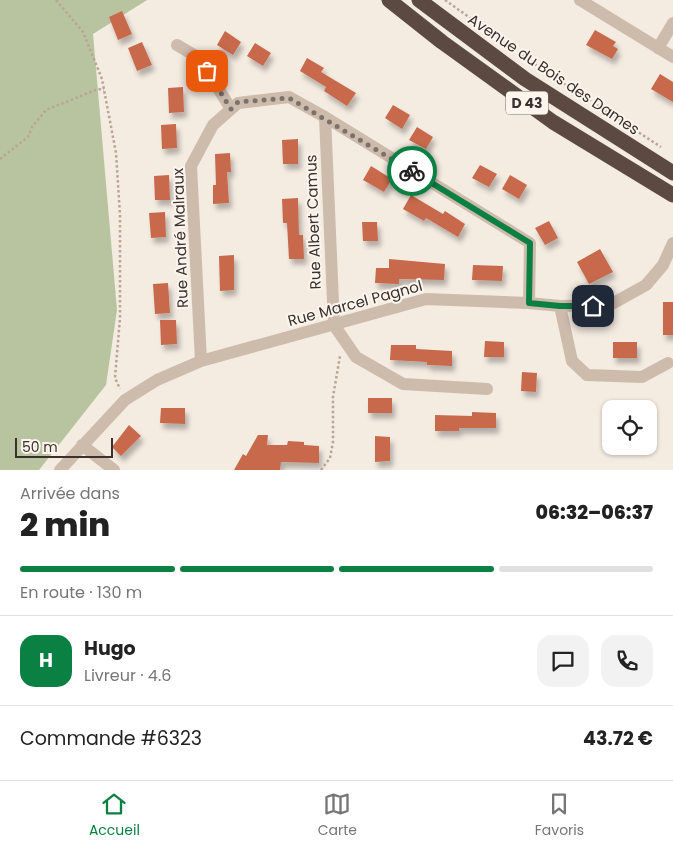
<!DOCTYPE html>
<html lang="fr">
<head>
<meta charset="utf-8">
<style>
  :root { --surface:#fff; --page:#f2f2f2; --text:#222; --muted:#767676; --line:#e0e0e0; --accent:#0b8043 }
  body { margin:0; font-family:Poppins,sans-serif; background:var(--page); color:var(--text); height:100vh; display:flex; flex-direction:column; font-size:19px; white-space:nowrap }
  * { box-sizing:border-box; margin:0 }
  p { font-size:16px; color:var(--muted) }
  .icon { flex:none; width:28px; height:28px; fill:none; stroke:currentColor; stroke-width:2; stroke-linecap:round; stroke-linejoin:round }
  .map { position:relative; height:470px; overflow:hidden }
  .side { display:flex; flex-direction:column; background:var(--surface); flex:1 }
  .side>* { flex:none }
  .buttons { position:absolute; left:602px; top:400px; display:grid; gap:10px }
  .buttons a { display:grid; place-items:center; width:55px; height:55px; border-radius:10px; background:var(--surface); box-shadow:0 1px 4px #0004; font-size:25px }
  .scale { position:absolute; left:15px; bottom:12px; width:98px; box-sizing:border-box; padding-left:5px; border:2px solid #3b302b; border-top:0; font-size:14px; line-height:18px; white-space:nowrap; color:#3b302b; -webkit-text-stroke:4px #fbf5ee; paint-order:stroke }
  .pin { position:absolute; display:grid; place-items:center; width:42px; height:42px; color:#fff; margin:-21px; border-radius:10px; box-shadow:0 2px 8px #0006 }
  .courier { position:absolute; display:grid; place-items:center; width:50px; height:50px; margin:-25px; border:4px solid #0b8043; border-radius:50%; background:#fff; color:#222; box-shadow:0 1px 6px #0007 }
  .headline em { font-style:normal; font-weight:800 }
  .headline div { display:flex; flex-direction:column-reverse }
  .headline { display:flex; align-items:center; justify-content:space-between; height:85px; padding:0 20px }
  h1 { font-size:32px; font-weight:800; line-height:38px }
  .bar { display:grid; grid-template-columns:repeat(4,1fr); gap:8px 5px; align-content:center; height:60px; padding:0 20px }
  .bar i { height:6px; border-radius:4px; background:var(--line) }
  .bar .current { background:var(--accent) }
  .bar p { grid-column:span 4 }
  .line { display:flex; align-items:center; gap:12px; padding:0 20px; border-top:1px solid var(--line) }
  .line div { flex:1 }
  .round { display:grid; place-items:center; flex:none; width:52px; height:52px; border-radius:15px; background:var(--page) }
  .dock { display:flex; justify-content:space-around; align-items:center; height:70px; border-top:1px solid var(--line); background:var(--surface); font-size:14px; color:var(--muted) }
  .dock a { display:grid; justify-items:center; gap:2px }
  .dock .current { color:var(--accent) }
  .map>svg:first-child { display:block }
  .green { fill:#b8c4a0 }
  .building { fill:#c8694b; filter:url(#shadow) }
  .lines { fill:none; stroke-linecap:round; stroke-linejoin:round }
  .path { stroke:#b9a596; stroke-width:2.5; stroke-dasharray:2.5 2.5; stroke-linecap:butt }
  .minor { stroke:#cdbbac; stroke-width:12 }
  .highway { stroke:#5c4a42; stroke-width:15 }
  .done { stroke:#7c716b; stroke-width:5; stroke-dasharray:0 9 }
  .route { stroke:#0b8043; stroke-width:6 }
  .labels { text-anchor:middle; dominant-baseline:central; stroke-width:4; stroke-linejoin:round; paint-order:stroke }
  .shield { fill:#fbf5ee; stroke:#756b66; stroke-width:1 }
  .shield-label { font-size:14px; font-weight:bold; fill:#3b302b }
  .street-label { font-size:15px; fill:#3b302b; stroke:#fbf5ee }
</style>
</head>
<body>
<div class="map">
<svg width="673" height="470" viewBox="0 0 673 470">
  <defs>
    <filter id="shadow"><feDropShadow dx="3" dy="5.5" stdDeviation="2.5" flood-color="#0004"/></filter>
  </defs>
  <rect width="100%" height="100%" fill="#f4ebe1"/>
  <path class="green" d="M0 0H147L93 34 117 310 106 385 39 470H0Z"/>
  <path class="building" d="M122 11 132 34 118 40 109 17Z
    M595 30 616 42 613 46 618 49 612 59 586 45Z
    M225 31 241 42 233 55 217 45Z
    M142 42 152 65 137 71 128 48Z
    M255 43 271 53 263 66 247 56Z
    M307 58 324 68 321 72 356 93 347 106 324 91 326 87 300 71Z
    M660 74 673 82V102L651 89Z
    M183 87 184 112 169 113 168 88Z
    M393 105 410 115 402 129 385 118Z
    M176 124 177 148 162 149 161 125Z
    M417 127 433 137 426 149 409 140Z
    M298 139V164H283L282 140Z
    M230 153 231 172H227L229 203 213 204V185H216L215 154Z
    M480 165 497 174 489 187 472 178Z
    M371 166 392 179 384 192 363 180Z
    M169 175 170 200H155L154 176Z
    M510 175 527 185 519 199 502 189Z
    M411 195 443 214 445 211 465 224 458 237 426 218 424 221 403 209Z
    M298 198 299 235H303L304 259H289L287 223H283L282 199Z
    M165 212 166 237 151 238 149 213Z
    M549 221 558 238 545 245 535 228Z
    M362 222H377L378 241H363Z
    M600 249 613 272 589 284 577 262Z
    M234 255V290L220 291 219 256Z
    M389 259 445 264 444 280 399 279V284L375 283 376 268H389Z
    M473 265 503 266 502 281 472 280Z
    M168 283 170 313 155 314 153 284Z
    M663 302H673V335H663Z
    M160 320H176L177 344 161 345Z
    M485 341 504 342V357H484Z
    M613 342H637V358H613Z
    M391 345H416V349L452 351V366L427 365V362L390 360Z
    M522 372 537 373 536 392 521 391Z
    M368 398H392V413H368Z
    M161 408H185V424L160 423Z
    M472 412 496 413V428H459V431H435V415L472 416Z
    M129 425 141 436 121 456 112 447Z
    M258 435H268L267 445H287L288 441 304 442V445L319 446V463L281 462 280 470H234L243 454 246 456Z
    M375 436 390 437V461L375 462Z"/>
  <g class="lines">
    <path class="path" d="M56 0 83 32 102 79 116 153 120 215V318L115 378 120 389
      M445 0 546 72 661 147
      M0 159 28 137 32 127 46 110 98 89 104 90
      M321 470 330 458 333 442V397L340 356"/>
    <path class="minor" d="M580 0 673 57
      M177 45 199 58 231 109
      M658 48 673 23
      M325 117 334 325 356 357 403 384 487 389
      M560 306 572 361 587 375 642 377 668 363
      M201 361 191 166 213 125 238 103 289 97 325 117 530 243 529 303
      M82 445 114 470
      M60 470 125 400 157 380 201 361 426 299 529 303 560 306 610 305 646 285 663 265 673 243"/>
    <path class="highway" d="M389 0 442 42 553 122 673 195
      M419 0 525 79 673 173"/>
  </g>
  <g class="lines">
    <path class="done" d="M207 71 231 109 238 102 289 98 412 171"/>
    <path class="route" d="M412 171 530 243 529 303 560 306H593"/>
  </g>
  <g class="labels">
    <rect class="shield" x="506" y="91.5" width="42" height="23" rx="4"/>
    <g class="shield-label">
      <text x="527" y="103">D 43</text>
    </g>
    <g class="street-label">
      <text transform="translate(554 74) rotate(34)">Avenue du Bois des Dames</text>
      <text transform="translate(313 222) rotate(-92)">Rue Albert Camus</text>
      <text transform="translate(180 238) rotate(-92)">Rue André Malraux</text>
      <text transform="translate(355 303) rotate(-15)">Rue Marcel Pagnol</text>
    </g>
  </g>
</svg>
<div class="buttons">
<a><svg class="icon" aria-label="locate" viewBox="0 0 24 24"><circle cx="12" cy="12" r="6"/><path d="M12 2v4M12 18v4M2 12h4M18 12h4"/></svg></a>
</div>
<div class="scale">50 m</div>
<div class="pin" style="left:207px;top:71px;background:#ea580c"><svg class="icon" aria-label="bag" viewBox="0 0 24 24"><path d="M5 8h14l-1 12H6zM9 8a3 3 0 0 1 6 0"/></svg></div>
<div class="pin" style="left:593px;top:306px;background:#1f2937"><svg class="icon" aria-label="home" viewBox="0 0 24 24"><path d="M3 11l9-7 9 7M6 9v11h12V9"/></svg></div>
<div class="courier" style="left:412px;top:171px"><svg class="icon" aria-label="bike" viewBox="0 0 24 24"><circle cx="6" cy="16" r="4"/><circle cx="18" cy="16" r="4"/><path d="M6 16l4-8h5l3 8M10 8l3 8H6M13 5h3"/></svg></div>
</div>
<section class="side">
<div class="headline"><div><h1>2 min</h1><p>Arrivée dans</p></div><em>06:32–06:37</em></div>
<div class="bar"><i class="current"></i><i class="current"></i><i class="current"></i><i></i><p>En route · 130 m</p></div>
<div class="line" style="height:90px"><b class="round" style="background:var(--accent);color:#fff">H</b><div><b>Hugo</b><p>Livreur · 4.6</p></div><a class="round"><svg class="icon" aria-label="chat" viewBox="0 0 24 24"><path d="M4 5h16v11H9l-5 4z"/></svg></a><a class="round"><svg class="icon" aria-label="phone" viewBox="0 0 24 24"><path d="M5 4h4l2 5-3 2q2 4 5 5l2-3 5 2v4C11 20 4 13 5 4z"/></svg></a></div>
<div class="line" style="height:65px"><div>Commande #6323</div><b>43.72 €</b></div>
</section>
<nav class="dock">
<a class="current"><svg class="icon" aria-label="home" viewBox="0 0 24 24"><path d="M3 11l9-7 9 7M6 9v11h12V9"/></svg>Accueil</a>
<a><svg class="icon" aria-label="map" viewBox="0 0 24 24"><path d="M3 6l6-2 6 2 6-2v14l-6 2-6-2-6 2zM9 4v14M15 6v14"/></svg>Carte</a>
<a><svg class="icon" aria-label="saved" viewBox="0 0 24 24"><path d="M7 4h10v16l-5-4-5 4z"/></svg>Favoris</a>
</nav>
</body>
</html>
